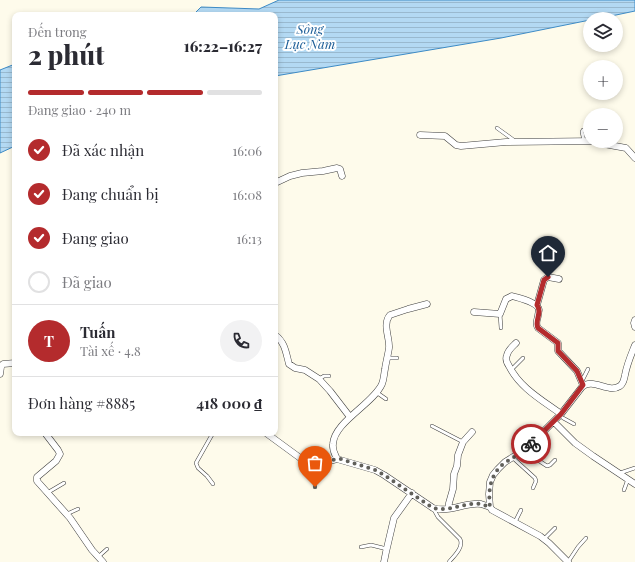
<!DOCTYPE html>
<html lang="vi">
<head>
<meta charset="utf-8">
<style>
  :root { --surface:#fff; --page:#f2f2f3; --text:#2b2b33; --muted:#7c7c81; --line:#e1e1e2; --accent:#b42b2d }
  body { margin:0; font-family:"Playfair Display",serif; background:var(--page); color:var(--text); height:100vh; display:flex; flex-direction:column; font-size:15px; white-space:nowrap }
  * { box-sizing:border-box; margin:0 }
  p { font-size:13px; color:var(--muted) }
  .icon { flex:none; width:22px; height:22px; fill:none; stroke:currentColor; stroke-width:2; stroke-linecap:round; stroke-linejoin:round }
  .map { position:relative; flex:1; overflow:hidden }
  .panel { position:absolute; left:12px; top:12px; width:266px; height:424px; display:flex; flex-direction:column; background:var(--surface); border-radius:8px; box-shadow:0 2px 6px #0003 }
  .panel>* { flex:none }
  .tools { position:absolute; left:583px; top:12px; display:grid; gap:8px }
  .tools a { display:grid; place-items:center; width:40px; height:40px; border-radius:50%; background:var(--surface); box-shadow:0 2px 6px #0003; font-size:20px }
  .pin { position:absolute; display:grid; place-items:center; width:34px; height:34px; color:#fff; margin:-41px -17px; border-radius:50% 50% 50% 0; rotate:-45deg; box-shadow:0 0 4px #0007 }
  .pin .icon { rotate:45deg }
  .courier { position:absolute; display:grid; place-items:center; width:40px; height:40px; margin:-20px; border:3px solid #b42b2d; border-radius:50%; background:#fff; color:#222; box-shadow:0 1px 5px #0007 }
  .head em { font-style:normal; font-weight:800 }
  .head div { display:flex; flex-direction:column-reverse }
  .head { display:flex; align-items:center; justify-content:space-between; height:68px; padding:0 16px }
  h1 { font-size:26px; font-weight:800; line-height:30px }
  .bar { display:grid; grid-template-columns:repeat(4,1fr); gap:6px 4px; align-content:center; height:48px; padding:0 16px }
  .bar i { height:5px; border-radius:3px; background:var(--line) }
  .bar .on { background:var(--accent) }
  .bar p { grid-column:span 4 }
  .line { display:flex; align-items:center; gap:10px; padding:0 16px; border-top:1px solid var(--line) }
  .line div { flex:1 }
  .round { display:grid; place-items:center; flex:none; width:42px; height:42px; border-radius:21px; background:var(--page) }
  ol { padding:0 16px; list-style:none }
  li { display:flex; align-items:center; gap:12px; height:44px }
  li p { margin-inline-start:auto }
  li .icon { padding:4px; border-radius:50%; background:var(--accent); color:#fff; stroke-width:4 }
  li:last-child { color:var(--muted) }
  li i { width:22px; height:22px; border:2px solid var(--line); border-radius:50% }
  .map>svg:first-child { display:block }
  .water { fill:url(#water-rules); stroke:#3d8bc6 }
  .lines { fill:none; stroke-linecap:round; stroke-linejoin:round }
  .lane-casing { stroke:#3f3f3f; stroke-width:4 }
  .street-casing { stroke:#3f3f3f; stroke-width:7 }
  .lane { stroke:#fff; stroke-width:3 }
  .street { stroke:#fff; stroke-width:6 }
  .done { stroke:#61605a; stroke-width:4; stroke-dasharray:0 7.2 }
  .route { stroke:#b42b2d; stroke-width:5 }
  .labels { text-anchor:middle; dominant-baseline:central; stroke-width:4; stroke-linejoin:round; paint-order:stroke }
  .water-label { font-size:13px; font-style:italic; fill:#1c5d97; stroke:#fff }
</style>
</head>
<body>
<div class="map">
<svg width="635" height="562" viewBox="0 0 635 562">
  <defs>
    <pattern id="water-rules" width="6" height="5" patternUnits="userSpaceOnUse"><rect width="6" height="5" fill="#b3d9f3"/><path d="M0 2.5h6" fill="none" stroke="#99b9cf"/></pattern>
  </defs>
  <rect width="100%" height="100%" fill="#fefbeb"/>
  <path class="water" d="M279 0H635V11L597 19H590V20L501 38 275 76V15H193L201 7 259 9Z
    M15 64V146L0 153V70Z"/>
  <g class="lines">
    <g class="lane-casing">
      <path id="lane" d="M497 128 515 141
        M584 141 582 132 583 130 590 129
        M500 314 501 328
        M275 326 276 334
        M387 358H397
        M512 369 523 358
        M319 379 324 376H329
        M582 381 588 369
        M376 392 386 399
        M563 418 574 424
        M432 426 463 442
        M213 433 196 463 198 468 207 476 213 484
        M524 451 547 466 550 465 555 460
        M316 452 320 464
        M513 458 535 478 536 481 533 488
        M314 464 315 487
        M620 473 635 468
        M624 490 628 479
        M47 493 64 483
        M433 508 438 517 460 539C464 547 454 556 449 562
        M67 514 78 509
        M515 522 521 510
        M544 539 555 528
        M361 547 371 545 387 549
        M98 557 107 549
        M568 562 578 547 586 538"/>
    </g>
    <g class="street-casing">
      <path id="street" d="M420 135 445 136 456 145 461 146 506 142 596 141 604 144 626 148 635 158
        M275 183 290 176 302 173 323 171 337 168 340 169 342 176
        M537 305 544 280 548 277 559 279
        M474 312 500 314 506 299 512 296C518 298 538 302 539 310 539 311 538 314 538 316 537 321 535 324 538 328L558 343V351L560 353 577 371 583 385
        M635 320 634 323 635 327
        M275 335C285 342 286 353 289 364L295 368 305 370 319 379 330 391 350 417
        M516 343C513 346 508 350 507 355 505 359 507 363 509 366 520 388 542 400 561 414
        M0 374 1 367 3 364 15 363
        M554 422 575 443 593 456 635 484
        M45 433 58 450 60 454 56 461 37 477V481L70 518 92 550 103 562
        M266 433 307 463 318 464 337 459 375 470 384 475 433 508C450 513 465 502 481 504 484 505 487 506 490 507
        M337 459C335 454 332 450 333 444 334 422 373 404 382 384 384 379 384 374 385 369 386 362 388 355 389 348 390 338 382 324 390 315L408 309 427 304
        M448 509 449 503 453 489 454 474 457 466 458 455 463 442 472 432
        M384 562 386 552 394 518 412 493
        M568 562 549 543 540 536 492 510 490 507 489 494 490 482 493 475 498 469 505 462 526 449 561 414 582 387C593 377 608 394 620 386 624 383 624 379 625 375 627 364 631 355 635 345"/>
    </g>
    <use href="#lane" class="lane"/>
    <use href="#street" class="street"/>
  </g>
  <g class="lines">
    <path class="done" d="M315 487 314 464 337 459H341L375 470 384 475 433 508C450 512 465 502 481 504 484 505 487 506 490 507 488 490 490 473 506 462 515 456 524 452 531 444"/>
    <path class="route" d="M531 444 561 414 583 385 577 371 560 353 558 351V343L538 328C534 320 543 313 537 305L544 280 548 277"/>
  </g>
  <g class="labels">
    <g class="water-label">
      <text x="310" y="28">Sông<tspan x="310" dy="15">Lục Nam</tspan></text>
    </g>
  </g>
</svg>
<div class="tools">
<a><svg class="icon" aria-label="layers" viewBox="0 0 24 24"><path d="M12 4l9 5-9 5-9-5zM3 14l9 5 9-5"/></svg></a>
<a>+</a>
<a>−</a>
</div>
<div class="pin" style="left:315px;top:487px;background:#ea580c"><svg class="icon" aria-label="bag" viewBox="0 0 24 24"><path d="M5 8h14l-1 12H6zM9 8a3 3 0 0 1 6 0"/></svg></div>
<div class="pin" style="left:548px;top:277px;background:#1f2937"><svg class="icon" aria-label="home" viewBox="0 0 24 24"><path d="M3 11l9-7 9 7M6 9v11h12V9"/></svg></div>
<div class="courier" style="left:531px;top:444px"><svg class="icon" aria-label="bike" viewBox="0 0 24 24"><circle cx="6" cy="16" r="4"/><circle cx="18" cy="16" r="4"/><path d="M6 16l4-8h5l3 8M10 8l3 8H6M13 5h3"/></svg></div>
<section class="panel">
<div class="head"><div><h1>2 phút</h1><p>Đến trong</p></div><em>16:22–16:27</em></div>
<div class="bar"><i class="on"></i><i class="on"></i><i class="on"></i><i></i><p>Đang giao · 240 m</p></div>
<ol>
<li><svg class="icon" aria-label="check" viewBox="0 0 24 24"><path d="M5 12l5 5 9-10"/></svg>Đã xác nhận<p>16:06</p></li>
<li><svg class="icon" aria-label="check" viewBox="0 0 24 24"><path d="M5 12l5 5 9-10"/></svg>Đang chuẩn bị<p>16:08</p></li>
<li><svg class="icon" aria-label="check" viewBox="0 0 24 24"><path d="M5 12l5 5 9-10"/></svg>Đang giao<p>16:13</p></li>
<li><i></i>Đã giao</li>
</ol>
<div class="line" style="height:72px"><b class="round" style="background:var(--accent);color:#fff">T</b><div><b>Tuấn</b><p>Tài xế · 4.8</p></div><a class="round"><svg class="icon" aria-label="phone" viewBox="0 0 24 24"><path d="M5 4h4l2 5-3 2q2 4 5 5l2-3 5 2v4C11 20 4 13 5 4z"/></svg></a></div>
<div class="line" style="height:52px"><div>Đơn hàng #8885</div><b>418 000 ₫</b></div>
</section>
</div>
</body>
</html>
